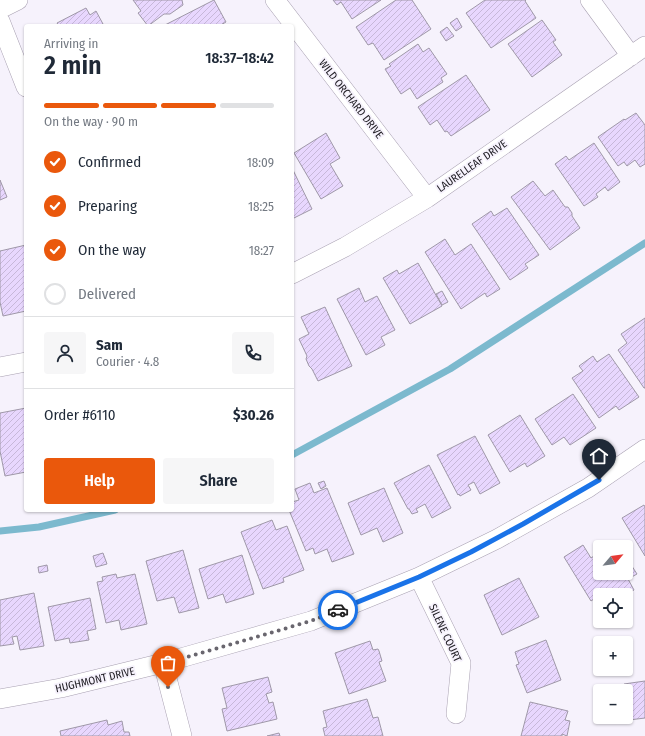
<!DOCTYPE html>
<html lang="en">
<head>
<meta charset="utf-8">
<style>
  :root { --surface:#fff; --page:#f6f6f7; --text:#1f2937; --muted:#747a83; --line:#e0e1e3; --accent:#ea580c }
  body { margin:0; font-family:"Fira Sans Condensed",sans-serif; background:var(--page); color:var(--text); height:100vh; display:flex; flex-direction:column; font-size:15px; white-space:nowrap }
  * { box-sizing:border-box; margin:0 }
  p { font-size:13px; color:var(--muted) }
  .icon { flex:none; width:22px; height:22px; fill:none; stroke:currentColor; stroke-width:2; stroke-linecap:round; stroke-linejoin:round }
  .map { position:relative; flex:1; overflow:hidden }
  .panel { position:absolute; left:24px; top:24px; width:270px; height:488px; display:flex; flex-direction:column; background:var(--surface); border-radius:4px; box-shadow:0 1px 3px #0004 }
  .panel>* { flex:none }
  .needle { width:26px; rotate:61deg }
  .buttons { position:absolute; left:593px; top:540px; display:grid; gap:8px }
  .buttons a { display:grid; place-items:center; width:40px; height:40px; border-radius:4px; background:var(--surface); box-shadow:0 1px 3px #0004; font-size:20px }
  .pin { position:absolute; display:grid; place-items:center; width:34px; height:34px; color:#fff; margin:-41px -17px; border-radius:50% 50% 50% 0; rotate:-45deg; box-shadow:0 0 4px #0007 }
  .pin .icon { rotate:45deg }
  .courier { position:absolute; display:grid; place-items:center; width:40px; height:40px; margin:-20px; border:3px solid #1a73e8; border-radius:50%; background:#fff; color:#222; box-shadow:0 1px 5px #0007 }
  .overview em { font-style:normal; font-weight:600 }
  .overview div { display:flex; flex-direction:column-reverse }
  .overview { display:flex; align-items:center; justify-content:space-between; height:68px; padding:0 20px }
  h1 { font-size:26px; font-weight:600; line-height:30px }
  .bar { display:grid; grid-template-columns:repeat(4,1fr); gap:6px 4px; align-content:center; height:48px; padding:0 20px }
  .bar i { height:5px; border-radius:3px; background:var(--line) }
  .bar .current { background:var(--accent) }
  .bar p { grid-column:span 4 }
  .line { display:flex; align-items:center; gap:10px; padding:0 20px; border-top:1px solid var(--line) }
  .line div { flex:1 }
  .round { display:grid; place-items:center; flex:none; width:42px; height:42px; border-radius:4px; background:var(--page) }
  ol { padding:0 20px; list-style:none }
  li { display:flex; align-items:center; gap:12px; height:44px }
  li p { margin-inline-start:auto }
  li .icon { padding:4px; border-radius:50%; background:var(--accent); color:#fff; stroke-width:4 }
  li:last-child { color:var(--muted) }
  li i { width:22px; height:22px; border:2px solid var(--line); border-radius:50% }
  .primary-button { display:flex; gap:8px; margin-top:auto; padding:8px 20px }
  .primary-button a { flex:1; height:46px; border-radius:4px; background:var(--accent); color:#fff; font-size:16px; font-weight:600; line-height:46px; text-align:center }
  .primary-button a+a { background:var(--page); color:var(--text) }
  .map>svg:first-child { display:block }
  .lines { fill:none; stroke-linecap:round; stroke-linejoin:round }
  .stream { stroke:#7cb9ce; stroke-width:7 }
  .building { fill:url(#building-hatch); stroke:#9f98a8 }
  .minor-casing { stroke:#a9a1b2; stroke-width:20 }
  .minor { stroke:#fff; stroke-width:19 }
  .done { stroke:#69666e; stroke-width:4; stroke-dasharray:0 7.2 }
  .route { stroke:#1a73e8; stroke-width:5 }
  .labels { text-anchor:middle; dominant-baseline:central; stroke-width:3.5; stroke-linejoin:round; paint-order:stroke }
  .street-label { font-size:11px; fill:#1d1b21; stroke:#f6f2fc }
</style>
</head>
<body>
<div class="map">
<svg width="645" height="736" viewBox="0 0 645 736">
  <defs>
    <pattern id="building-hatch" width="6" height="6" patternUnits="userSpaceOnUse"><rect width="6" height="6" fill="#e8d7fe"/><path d="M-1 1l2-2M0 6l6-6M5 7l2-2" fill="none" stroke="#c7b8d9"/></pattern>
  </defs>
  <rect width="100%" height="100%" fill="#f6f2fc"/>
  <g class="lines">
    <path class="stream" d="M292 455 450 369 645 243
      M0 531 39 527 115 510"/>
  </g>
  <path class="building" d="M133 0H182L183 5 170 14H164L148 26 138 13 141 11Z
    M214 0 226 22 219 26H163Z
    M333 0H381L352 19 341 2 337 5Z
    M396 0H412L431 29 384 60 373 43 368 45 356 27Z
    M485 0H526L525 1 536 18 491 48 466 13Z
    M86 8 90 15 96 11 103 24 99 26H59L57 23Z
    M457 18 462 27 456 31 450 23Z
    M542 20 556 40 553 42 562 55 532 77 508 44Z
    M447 27 454 36 446 41 440 32Z
    M418 44 423 52 429 48 447 74 441 78 443 82 417 99 410 88 401 94 385 69 391 66 389 64Z
    M466 75 490 110 451 136 447 131 445 132 437 120 430 125 418 107Z
    M636 113 645 125V164L640 167 635 160 627 166 624 162 618 166 598 137 624 119 625 120Z
    M326 133 340 158 330 164 343 186 321 199 294 153Z
    M594 143 620 182 608 191 605 187 596 194 598 197 584 206 555 164 566 156 569 160Z
    M292 168 312 209 292 219Z
    M0 180 7 197 0 200Z
    M533 181 545 196 553 190 565 207H568L572 213V216L580 228 550 250 511 197Z
    M507 208 539 255 525 264 528 268 510 280 472 224 491 211 494 216Z
    M445 239 455 255 471 244 500 289 487 297 485 293 461 309 425 252Z
    M26 245V311L3 316 0 302V251Z
    M418 263 442 306 410 324 383 278 397 270 399 274Z
    M359 288 365 302 377 296 395 330 381 337 385 345 366 355 337 299Z
    M442 291 448 302 442 305 436 294Z
    M325 307 352 366 318 381 312 369 309 366 306 359 307 356 299 339 309 334 301 317Z
    M645 318V388H644L618 350 627 343 621 334Z
    M609 354 639 397 619 410 616 406 599 418 572 378 583 371 579 366 593 356 597 362Z
    M573 394 596 428 570 445 564 437 552 445 535 419Z
    M26 408V472L5 476 0 451V413Z
    M520 415 545 456 527 467 525 463 510 472 488 435Z
    M475 436 500 483 480 494 474 482 468 485 471 490 460 496 459 494 458 495 437 455Z
    M429 465 451 508 432 518 425 504 416 509 418 512 412 514 409 509H408L394 483Z
    M324 481 326 486 321 489 318 483Z
    M310 483 314 493 327 488 354 554 332 562 327 549 315 554 313 548 306 551 289 510H292V502L299 500 295 489Z
    M384 488 403 533 383 542 377 528 361 535 348 503Z
    M644 505 645 507V556L622 518Z
    M272 520 276 530 287 526 304 570 283 578 284 582 263 589 241 532Z
    M616 542 620 547H609Z
    M583 545 591 558 600 552V573H626V557L637 574 628 579 634 590 626 595H600V599L598 596 591 601 564 557Z
    M183 550 199 608 179 613 174 597 157 601 146 561Z
    M103 553 107 564 96 567 93 556Z
    M242 555 254 594 226 603 223 594 208 599 199 569Z
    M47 565 48 571 39 573 38 567Z
    M116 574 117 578 135 574 147 624 121 630 119 620 106 623 97 582 103 581 102 577Z
    M519 578 539 617 502 635 484 595Z
    M34 593 44 646 20 650 17 636 12 637 14 644 0 646V600Z
    M90 598 96 629 87 631 89 640 70 643 69 638 55 641 48 607Z
    M546 640 561 680 527 693 516 665 519 664 515 652Z
    M370 641 373 650 378 649 379 651 382 661 379 662 386 681 349 694 335 653Z
    M268 677 272 692 266 694 269 703 273 702 277 719 227 731 222 709 227 708 222 688Z
    M645 681V718L629 720 624 684Z
    M367 699 373 718 378 717 383 736H325L323 728 327 727 323 711Z
    M530 702 568 711 565 720 570 721 567 736 562 734V736H521Z
    M107 720 108 725 122 721 124 732H129L130 736H61L60 731Z
    M279 733 280 736H267Z"/>
  <g class="lines">
    <g class="minor-casing">
      <path id="minor" d="M275 0 427 198
        M590 0 631 56
        M0 9 18 0
        M0 21 26 87
        M292 274 345 247 427 198 645 46
        M0 367 26 362
        M419 577 461 663 456 714
        M163 663 182 736
        M0 699 61 688 163 663 311 621 419 577 497 539 588 488 645 449"/>
    </g>
    <use href="#minor" class="minor"/>
  </g>
  <g class="lines">
    <path class="done" d="M168 687 163 664 311 621 338 610"/>
    <path class="route" d="M338 610 419 577 471 552 523 524 599 480"/>
  </g>
  <g class="labels">
    <g class="street-label">
      <text transform="translate(351 99) rotate(52)">WILD ORCHARD DRIVE</text>
      <text transform="translate(472 166) rotate(-35)">LAURELLEAF DRIVE</text>
      <text transform="translate(445 633) rotate(65)">SILENE COURT</text>
      <text transform="translate(95 680) rotate(-13)">HUGHMONT DRIVE</text>
    </g>
  </g>
</svg>
<div class="buttons">
<a><svg class="needle" viewBox="-14 -14 28 28"><path d="M0-13l5 13h-10z" fill="#e53935"/><path d="M0 13l5-13h-10z" fill="#747a83"/></svg></a>
<a><svg class="icon" aria-label="locate" viewBox="0 0 24 24"><circle cx="12" cy="12" r="6"/><path d="M12 2v4M12 18v4M2 12h4M18 12h4"/></svg></a>
<a>+</a>
<a>−</a>
</div>
<div class="pin" style="left:168px;top:687px;background:#ea580c"><svg class="icon" aria-label="bag" viewBox="0 0 24 24"><path d="M5 8h14l-1 12H6zM9 8a3 3 0 0 1 6 0"/></svg></div>
<div class="pin" style="left:599px;top:480px;background:#1f2937"><svg class="icon" aria-label="home" viewBox="0 0 24 24"><path d="M3 11l9-7 9 7M6 9v11h12V9"/></svg></div>
<div class="courier" style="left:338px;top:610px"><svg class="icon" aria-label="car" viewBox="0 0 24 24"><path d="M5 17H2v-5l4-1 3-4h7l3 4 3 1v5h-3M9 17h6M6 11h13"/><circle cx="7" cy="17" r="2"/><circle cx="17" cy="17" r="2"/></svg></div>
<section class="panel">
<div class="overview"><div><h1>2 min</h1><p>Arriving in</p></div><em>18:37–18:42</em></div>
<div class="bar"><i class="current"></i><i class="current"></i><i class="current"></i><i></i><p>On the way · 90 m</p></div>
<ol>
<li><svg class="icon" aria-label="check" viewBox="0 0 24 24"><path d="M5 12l5 5 9-10"/></svg>Confirmed<p>18:09</p></li>
<li><svg class="icon" aria-label="check" viewBox="0 0 24 24"><path d="M5 12l5 5 9-10"/></svg>Preparing<p>18:25</p></li>
<li><svg class="icon" aria-label="check" viewBox="0 0 24 24"><path d="M5 12l5 5 9-10"/></svg>On the way<p>18:27</p></li>
<li><i></i>Delivered</li>
</ol>
<div class="line" style="height:72px"><a class="round"><svg class="icon" aria-label="person" viewBox="0 0 24 24"><circle cx="12" cy="8" r="4"/><path d="M4 21q1-7 8-7t8 7"/></svg></a><div><b>Sam</b><p>Courier · 4.8</p></div><a class="round"><svg class="icon" aria-label="phone" viewBox="0 0 24 24"><path d="M5 4h4l2 5-3 2q2 4 5 5l2-3 5 2v4C11 20 4 13 5 4z"/></svg></a></div>
<div class="line" style="height:52px"><div>Order #6110</div><b>$30.26</b></div>
<div class="primary-button"><a>Help</a><a>Share</a></div>
</section>
</div>
</body>
</html>
